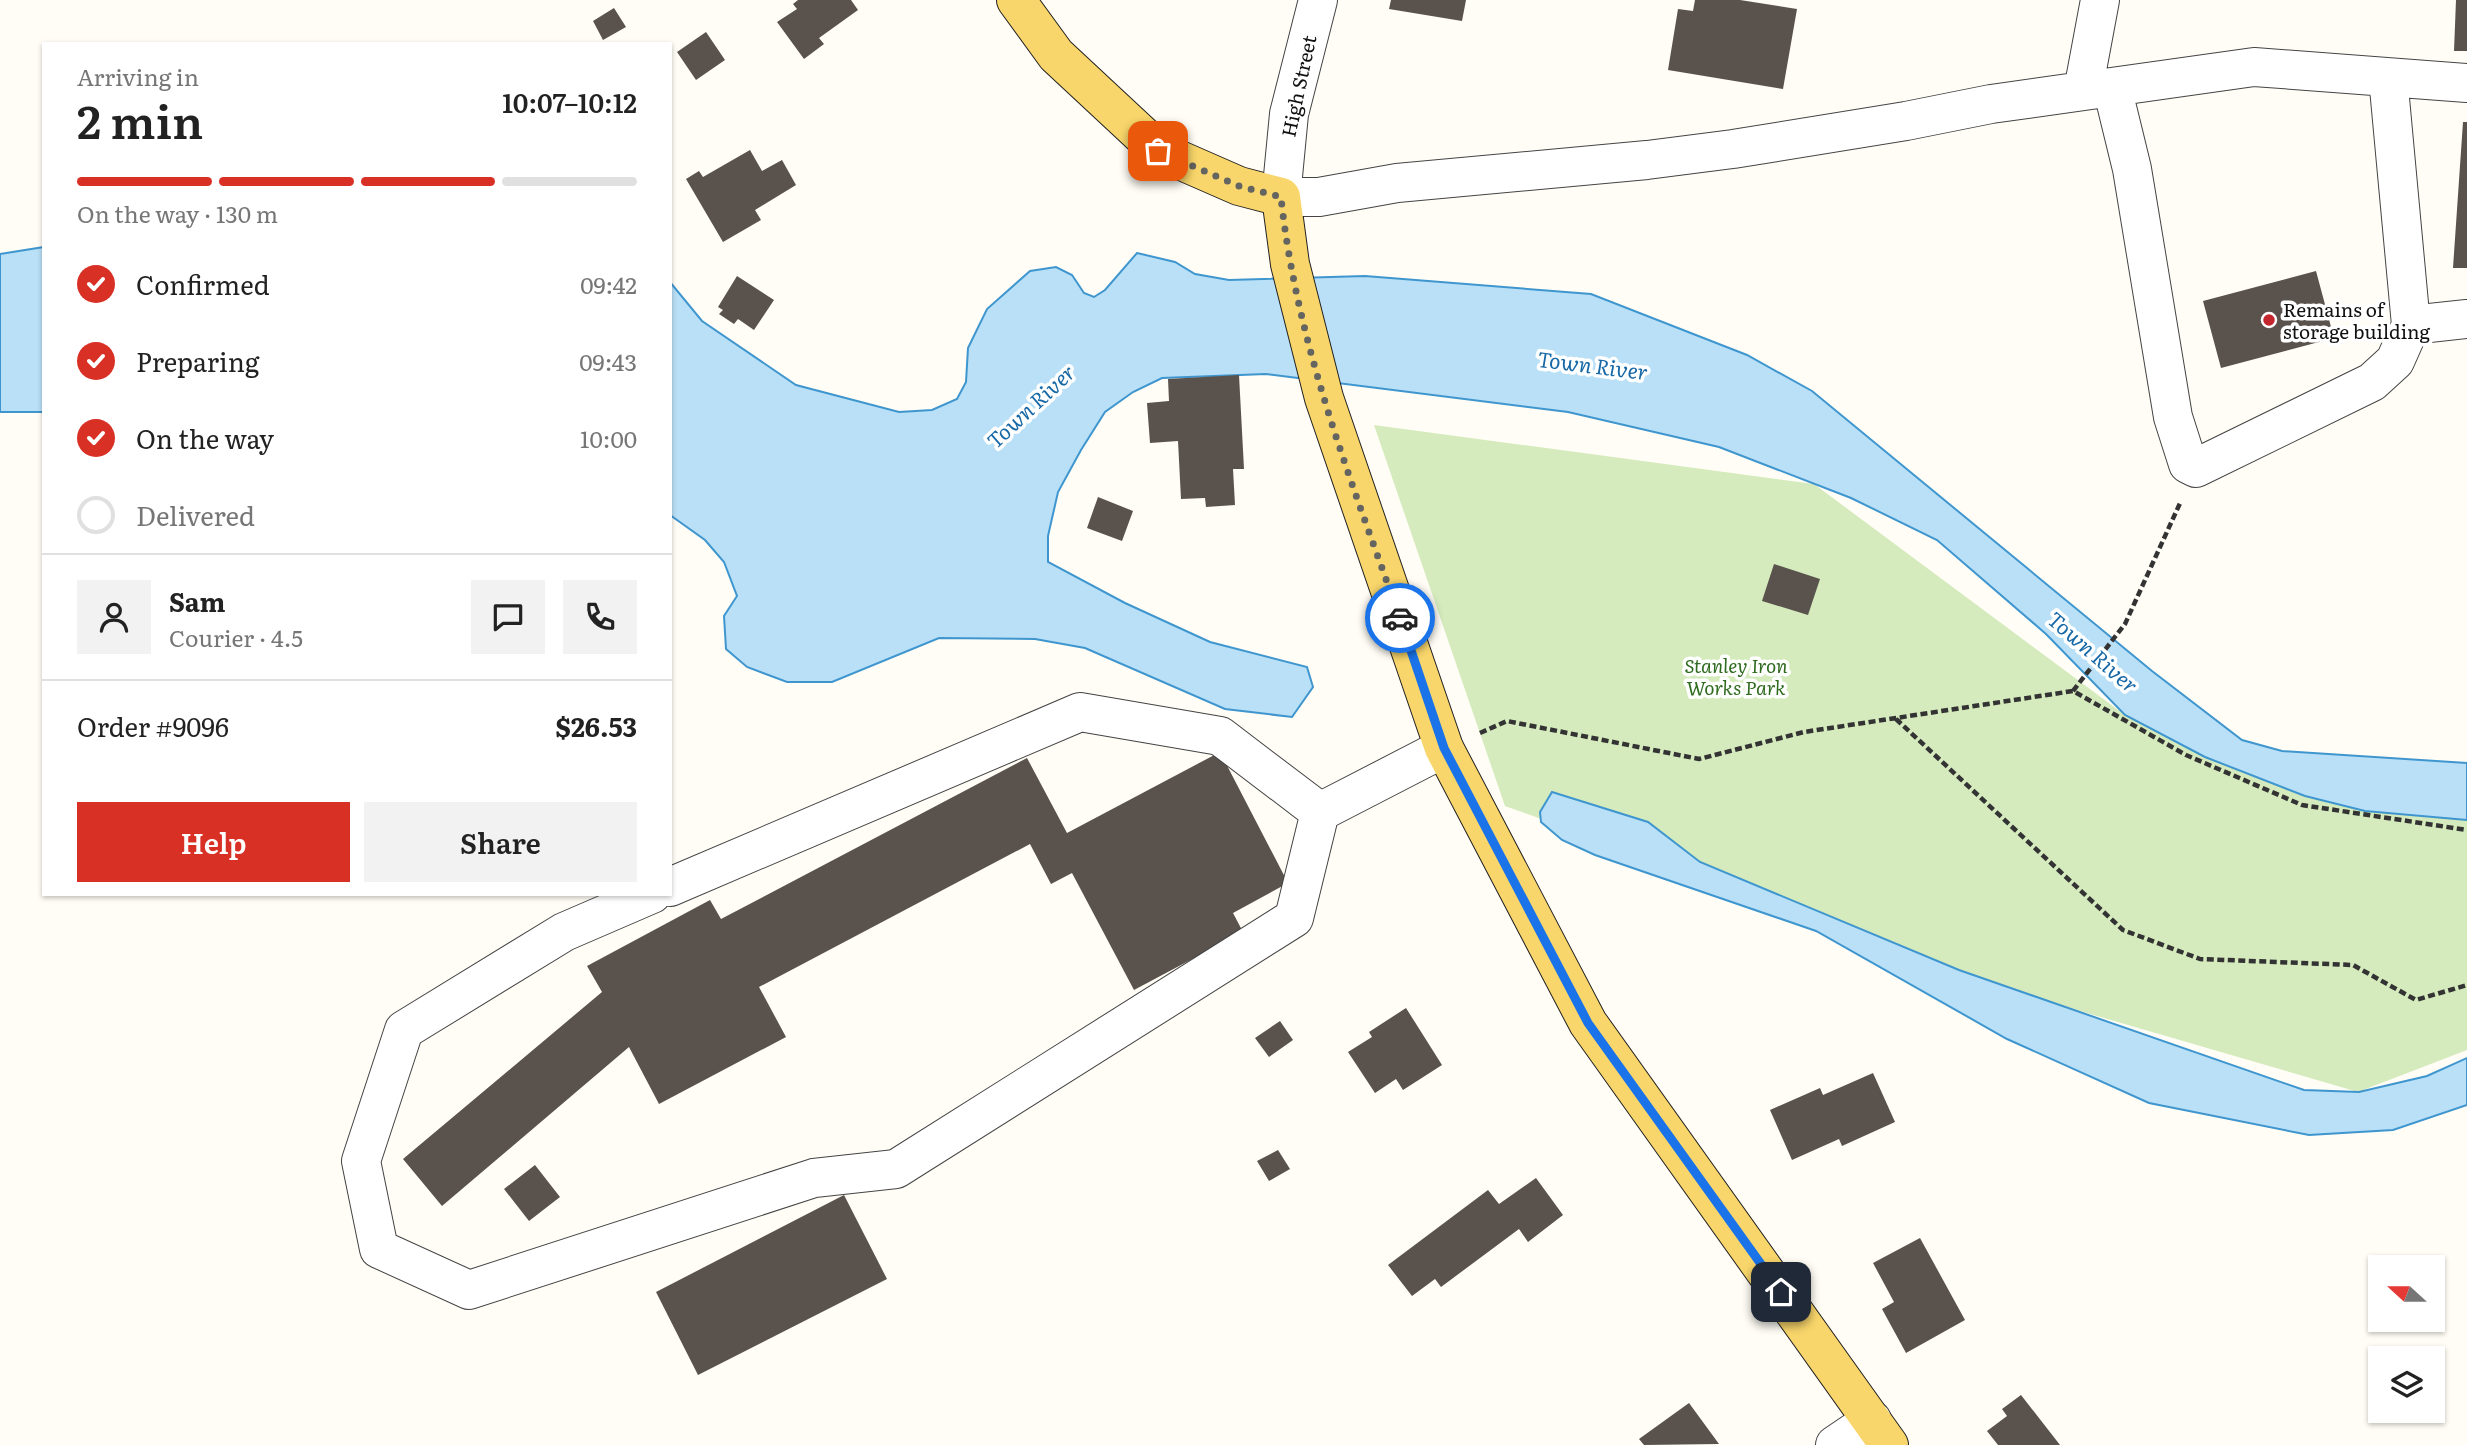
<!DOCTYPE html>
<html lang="en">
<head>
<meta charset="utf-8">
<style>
  :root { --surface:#fff; --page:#f2f2f2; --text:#222; --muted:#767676; --line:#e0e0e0; --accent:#d93025 }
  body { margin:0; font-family:Literata,serif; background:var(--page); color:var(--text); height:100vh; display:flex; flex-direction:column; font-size:26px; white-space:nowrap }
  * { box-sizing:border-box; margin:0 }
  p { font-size:23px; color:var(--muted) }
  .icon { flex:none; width:38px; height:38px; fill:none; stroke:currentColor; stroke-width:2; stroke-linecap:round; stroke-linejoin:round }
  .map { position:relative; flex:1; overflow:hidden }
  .details { position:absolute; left:42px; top:42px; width:630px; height:854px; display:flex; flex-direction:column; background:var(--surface); border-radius:0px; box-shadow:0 2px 5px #0004 }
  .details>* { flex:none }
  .needle { width:46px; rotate:291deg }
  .tools { position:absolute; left:2368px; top:1255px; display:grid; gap:14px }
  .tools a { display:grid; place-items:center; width:77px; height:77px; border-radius:0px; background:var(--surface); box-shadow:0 2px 5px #0004; font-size:35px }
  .pin { position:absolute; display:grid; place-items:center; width:60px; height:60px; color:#fff; margin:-30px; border-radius:14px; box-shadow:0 4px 10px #0006 }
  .courier { position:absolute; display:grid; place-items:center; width:70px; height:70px; margin:-35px; border:5px solid #1a73e8; border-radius:50%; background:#fff; color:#222; box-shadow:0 2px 9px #0007 }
  .overview em { font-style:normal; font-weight:600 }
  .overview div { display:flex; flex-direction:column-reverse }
  .overview { display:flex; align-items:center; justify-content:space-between; height:119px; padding:0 35px }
  h1 { font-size:46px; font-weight:600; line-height:52px }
  .bar { display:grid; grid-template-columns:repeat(4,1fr); gap:10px 7px; align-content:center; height:84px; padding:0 35px }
  .bar i { height:9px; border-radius:5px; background:var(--line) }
  .bar .selected { background:var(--accent) }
  .bar p { grid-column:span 4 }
  .line { display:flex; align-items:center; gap:18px; padding:0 35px; border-top:2px solid var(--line) }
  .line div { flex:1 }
  .round { display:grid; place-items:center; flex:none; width:74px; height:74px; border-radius:0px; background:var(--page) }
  ol { padding:0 35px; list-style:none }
  li { display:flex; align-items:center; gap:21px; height:77px }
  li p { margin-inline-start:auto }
  li .icon { padding:7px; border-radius:50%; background:var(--accent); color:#fff; stroke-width:4 }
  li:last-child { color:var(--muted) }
  li i { width:38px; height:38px; border:4px solid var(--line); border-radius:50% }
  .primary-button { display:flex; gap:14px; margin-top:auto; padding:14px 35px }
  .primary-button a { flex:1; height:80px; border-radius:0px; background:var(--accent); color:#fff; font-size:28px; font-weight:600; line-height:80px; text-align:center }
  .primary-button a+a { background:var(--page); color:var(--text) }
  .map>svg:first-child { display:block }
  .green { fill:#d5ebbd }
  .water { fill:#b9e0f7; stroke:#3f96cf; stroke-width:2 }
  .building { fill:#5a524d }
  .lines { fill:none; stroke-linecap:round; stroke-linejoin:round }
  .minor-casing { stroke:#444; stroke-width:40 }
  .major-casing { stroke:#222; stroke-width:40 }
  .path { stroke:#333; stroke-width:4.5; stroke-dasharray:7 3.5; stroke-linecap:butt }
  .minor { stroke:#fff; stroke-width:38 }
  .major { stroke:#f9d66b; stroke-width:38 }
  .done { stroke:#646461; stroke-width:7; stroke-dasharray:0 12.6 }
  .route { stroke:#1a73e8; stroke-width:9 }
  .poi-dot { fill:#c4262e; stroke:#fff; stroke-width:2.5 }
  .labels { text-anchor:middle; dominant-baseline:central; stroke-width:7; stroke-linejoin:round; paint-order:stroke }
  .street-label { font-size:19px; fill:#111; stroke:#fff }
  .poi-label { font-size:19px; fill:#111; stroke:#fff; text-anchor:start }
  .park-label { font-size:19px; font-style:italic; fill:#2f6b1f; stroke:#fff }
  .water-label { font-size:21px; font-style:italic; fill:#1768a6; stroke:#fff }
</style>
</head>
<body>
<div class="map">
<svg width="2467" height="1445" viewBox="0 0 2467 1445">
  <rect width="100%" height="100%" fill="#fffdf5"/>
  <path class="green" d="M1374 425 1814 484 2125 715 2467 811V1050L2358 1092 2049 1002 1505 806Z"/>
  <path class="water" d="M44 247V412H0V254Z
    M1137 253 1175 262 1195 274 1229 280 1365 276 1591 294 1747 355 1812 391 2152 671 2242 740 2282 751 2467 763V820L2365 811 2305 796 2205 757 2125 715 2046 634 1937 540 1851 498 1719 447 1568 412 1266 374 1162 378 1133 392 1105 412 1081 450 1058 492 1048 536V562L1125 603 1210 642 1307 667 1313 687 1292 717 1225 709 1085 648 1035 639 939 638 832 682H787L747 667 726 649 724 616 737 596 724 562 705 540 670 515V282L702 321 796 385 899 412 932 410 957 399 966 382 968 348 987 309 1030 271 1056 267 1072 275 1084 293 1094 297 1105 290Z
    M1552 792 1648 822 1700 862 1959 970 2304 1090 2359 1092 2427 1076 2467 1058V1105L2393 1130 2309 1135 2149 1103 2007 1039 1816 931 1595 855 1562 840 1541 822 1540 812Z"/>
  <path class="building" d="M798 0H851L858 10 819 38 824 44 804 59 777 22 797 9 793 4Z
    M1391 0H1466L1462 21 1389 9Z
    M1695 0H1740L1797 9 1783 89 1668 70 1678 9 1693 11Z
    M2456 0H2467V51H2454Z
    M614 8 626 27 603 40 593 21Z
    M706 32 725 60 696 80 677 52Z
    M2463 122H2467V268H2453Z
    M750 150 762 171 782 160 796 185 755 210 761 220 723 242 686 179 699 171 703 177Z
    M2316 271 2334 338 2221 368 2203 301Z
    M737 276 774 300 754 330 738 319 734 324 719 314 723 310 718 307Z
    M1239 375 1244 469H1233L1235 505 1206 507 1205 498 1181 499 1178 441 1150 443 1147 403 1169 401 1168 379Z
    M1098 497 1133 511 1122 541 1087 528Z
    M1774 564 1820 579 1808 615 1762 601Z
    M1220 752 1288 883 1233 913 1243 932 1134 990 1072 873 1051 884 1030 844 759 987 786 1037 659 1104 629 1047 442 1206 403 1159 602 992 587 966 710 900 721 919 1027 758 1067 833Z
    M1406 1008 1442 1065 1403 1090 1396 1079 1375 1093 1348 1052 1372 1037 1369 1032Z
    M1280 1021 1293 1040 1269 1057 1255 1038Z
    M1873 1073 1895 1122 1842 1146 1839 1139 1792 1160 1770 1110 1820 1088 1823 1095Z
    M1278 1150 1290 1169 1269 1181 1257 1161Z
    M535 1165 560 1197 529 1221 504 1189Z
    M1536 1178 1563 1215 1528 1242 1519 1229 1441 1287 1435 1279 1412 1296 1388 1265 1488 1190 1499 1204Z
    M844 1195 887 1279 698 1375 656 1292Z
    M1920 1238 1965 1320 1906 1353 1882 1309 1894 1302 1873 1263Z
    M2021 1395 2060 1445H1998L1987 1431 2007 1416 2002 1409Z
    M1689 1403 1719 1444 1644 1445 1639 1439Z"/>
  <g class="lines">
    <g class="minor-casing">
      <path id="minor" d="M1318 0 1289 114 1281 197H1319L1397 183 1647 160 1733 149 1906 121 1991 104 2254 67 2467 83
        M2112 87 2132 169 2173 417 2188 464 2196 468 2372 382 2395 361 2411 325 2388 77
        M2083 91 2100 0
        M2411 325 2467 319
        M670 887 1080 712 1220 736 1320 812
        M652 894 564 932 404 1030 361 1161 379 1249 469 1290 814 1178 896 1169 1294 918 1320 812 1444 748
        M1835 1445 1872 1420"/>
    </g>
    <g class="major-casing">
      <path id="major" d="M1016 0 1056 55 1159 151 1239 186 1281 197 1290 264 1324 398 1444 748 1588 1023 1889 1445"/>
    </g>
    <path class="path" d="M2073 691 2125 624 2181 501
      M1896 719 2123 930 2200 959 2353 965 2416 1000 2467 985
      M1480 733 1507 721 1699 759 1804 732 2073 691 2186 755 2302 805 2467 830"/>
    <use href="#minor" class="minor"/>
    <use href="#major" class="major"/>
  </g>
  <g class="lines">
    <path class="done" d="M1158 151 1239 186 1281 197C1296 342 1351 481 1400 618"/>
    <path class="route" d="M1400 618 1444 748 1588 1023 1781 1292"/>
  </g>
  <circle class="poi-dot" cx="2269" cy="320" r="7"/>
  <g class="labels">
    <g class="street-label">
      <text transform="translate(1298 86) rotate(-78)">High Street</text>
    </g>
    <g class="poi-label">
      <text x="2283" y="309">Remains of<tspan x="2283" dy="22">storage building</tspan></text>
    </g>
    <g class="park-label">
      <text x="1736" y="665">Stanley Iron<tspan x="1736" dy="22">Works Park</tspan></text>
    </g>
    <g class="water-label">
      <text transform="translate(1593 364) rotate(7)">Town River</text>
      <text transform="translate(1030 405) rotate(-43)">Town River</text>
      <text transform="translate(2094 651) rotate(41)">Town River</text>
    </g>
  </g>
</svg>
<div class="tools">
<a><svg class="needle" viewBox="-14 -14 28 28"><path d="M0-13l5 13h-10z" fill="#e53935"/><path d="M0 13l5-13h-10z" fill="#767676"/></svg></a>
<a><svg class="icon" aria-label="layers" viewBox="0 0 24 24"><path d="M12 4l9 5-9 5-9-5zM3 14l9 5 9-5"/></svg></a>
</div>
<div class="pin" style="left:1158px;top:151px;background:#ea580c"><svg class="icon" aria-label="bag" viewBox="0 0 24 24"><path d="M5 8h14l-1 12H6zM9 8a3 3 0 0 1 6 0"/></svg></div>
<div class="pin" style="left:1781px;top:1292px;background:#1f2937"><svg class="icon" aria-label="home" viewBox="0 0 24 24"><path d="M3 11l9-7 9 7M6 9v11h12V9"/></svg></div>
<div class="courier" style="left:1400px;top:618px"><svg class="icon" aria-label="car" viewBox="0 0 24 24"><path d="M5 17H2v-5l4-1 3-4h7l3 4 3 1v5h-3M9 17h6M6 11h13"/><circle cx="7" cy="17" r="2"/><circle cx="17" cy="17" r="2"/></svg></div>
<section class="details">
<div class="overview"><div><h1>2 min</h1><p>Arriving in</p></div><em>10:07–10:12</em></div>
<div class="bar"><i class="selected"></i><i class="selected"></i><i class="selected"></i><i></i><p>On the way · 130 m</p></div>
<ol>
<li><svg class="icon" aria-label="check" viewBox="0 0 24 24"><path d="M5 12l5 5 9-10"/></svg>Confirmed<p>09:42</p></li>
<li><svg class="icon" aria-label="check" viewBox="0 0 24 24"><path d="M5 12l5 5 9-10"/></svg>Preparing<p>09:43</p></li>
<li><svg class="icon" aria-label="check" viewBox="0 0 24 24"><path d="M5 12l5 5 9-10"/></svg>On the way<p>10:00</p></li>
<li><i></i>Delivered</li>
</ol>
<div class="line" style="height:126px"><a class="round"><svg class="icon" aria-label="person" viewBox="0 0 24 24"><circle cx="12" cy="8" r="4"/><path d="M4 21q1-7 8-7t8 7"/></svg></a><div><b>Sam</b><p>Courier · 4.5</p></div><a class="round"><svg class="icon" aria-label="chat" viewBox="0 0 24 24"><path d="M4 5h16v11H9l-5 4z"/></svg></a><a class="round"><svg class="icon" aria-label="phone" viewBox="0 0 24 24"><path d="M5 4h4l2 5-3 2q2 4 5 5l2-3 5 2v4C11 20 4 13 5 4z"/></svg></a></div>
<div class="line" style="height:91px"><div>Order #9096</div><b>$26.53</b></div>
<div class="primary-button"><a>Help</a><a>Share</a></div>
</section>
</div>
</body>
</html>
